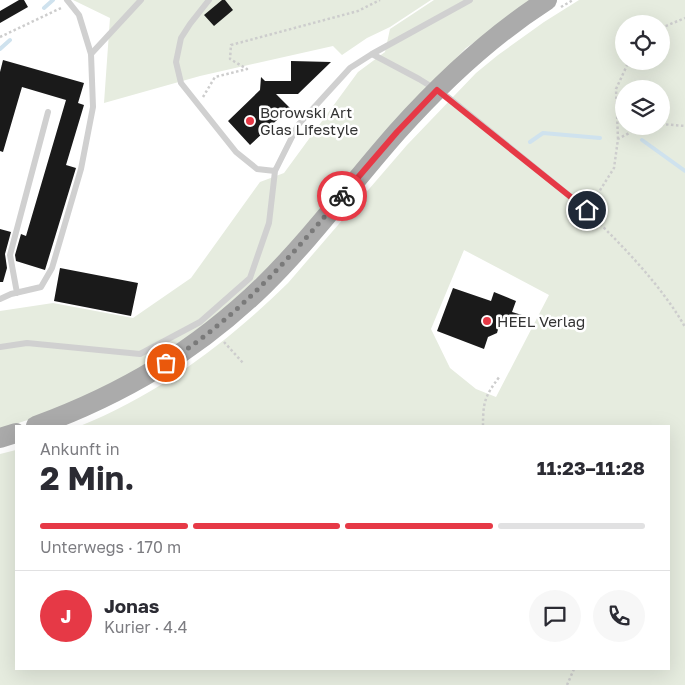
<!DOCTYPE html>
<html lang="de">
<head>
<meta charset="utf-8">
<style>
  :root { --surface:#fff; --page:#f7f7f7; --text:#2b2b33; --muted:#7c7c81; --line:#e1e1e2; --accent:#e63946 }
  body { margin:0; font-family:"Golos Text",sans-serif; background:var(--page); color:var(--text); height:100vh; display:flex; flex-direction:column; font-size:19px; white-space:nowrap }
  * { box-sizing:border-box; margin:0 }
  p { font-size:16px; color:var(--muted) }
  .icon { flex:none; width:28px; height:28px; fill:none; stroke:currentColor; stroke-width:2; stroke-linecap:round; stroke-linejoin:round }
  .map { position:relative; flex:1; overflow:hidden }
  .panel { position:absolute; left:15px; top:425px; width:655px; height:245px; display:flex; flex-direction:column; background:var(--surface); border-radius:0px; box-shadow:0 5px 20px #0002 }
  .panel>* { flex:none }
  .tools { position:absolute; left:615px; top:15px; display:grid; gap:10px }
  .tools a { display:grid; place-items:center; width:55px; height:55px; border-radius:50%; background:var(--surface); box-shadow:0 5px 20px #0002; font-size:25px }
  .pin { position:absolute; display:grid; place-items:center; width:42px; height:42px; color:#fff; margin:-21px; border:2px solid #fff; border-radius:50%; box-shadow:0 1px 5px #0007 }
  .courier { position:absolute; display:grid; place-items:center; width:50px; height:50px; margin:-25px; border:4px solid #e63946; border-radius:50%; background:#fff; color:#222; box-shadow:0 1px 6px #0007 }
  .summary em { font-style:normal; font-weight:700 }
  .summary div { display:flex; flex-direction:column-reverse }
  .summary { display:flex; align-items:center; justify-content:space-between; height:85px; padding:0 25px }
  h1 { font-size:32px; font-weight:700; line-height:38px }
  .bar { display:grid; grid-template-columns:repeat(4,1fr); gap:8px 5px; align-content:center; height:60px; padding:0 25px }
  .bar i { height:6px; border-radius:4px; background:var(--line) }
  .bar .current { background:var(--accent) }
  .bar p { grid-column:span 4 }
  .line { display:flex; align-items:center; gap:12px; padding:0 25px; border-top:1px solid var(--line) }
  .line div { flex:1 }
  .round { display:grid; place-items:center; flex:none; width:52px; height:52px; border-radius:26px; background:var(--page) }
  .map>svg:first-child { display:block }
  .green { fill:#e6ecdf; fill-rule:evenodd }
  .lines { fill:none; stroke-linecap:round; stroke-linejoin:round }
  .stream { stroke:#cfe2ee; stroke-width:4 }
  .building { fill:#1a1a1a }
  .path { stroke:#cdcdcd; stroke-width:2.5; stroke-dasharray:2.5 2.5; stroke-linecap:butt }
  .lane { stroke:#d0d0d0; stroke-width:6 }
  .primary { stroke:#ababab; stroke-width:20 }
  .lane-bridge { stroke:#d0d0d0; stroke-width:6 }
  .done { stroke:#7a7a7a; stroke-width:5; stroke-dasharray:0 9 }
  .route { stroke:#e63946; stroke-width:6 }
  .poi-dot { fill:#e63946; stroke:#fff; stroke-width:2 }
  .labels { text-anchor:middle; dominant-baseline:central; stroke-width:5; stroke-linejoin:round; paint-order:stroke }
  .poi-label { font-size:15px; fill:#333; stroke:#fff; text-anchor:start }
</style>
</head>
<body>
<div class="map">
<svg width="685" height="685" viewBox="0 0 685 685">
  <rect width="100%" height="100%" fill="#fff"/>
  <path class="green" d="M73 0H431L390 27 367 38 342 55 333 46 200 76 104 103 110 18Z
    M434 0H537L466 48 379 140 281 255 223 310 183 340 120 380 49 413 0 429V311L53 303 133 318 191 278 260 182 284 173 358 72 385 52 390 29Z
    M579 0H685V685H0V454L16 450V669H669V426H80C158 395 229 341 288 283L407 145 476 73 498 55 544 22ZM624 24H661V61H624ZM624 89H661V126H624ZM464 250 549 295 496 397 476 389 450 368 431 329Z"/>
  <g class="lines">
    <path class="stream" d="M44 8 53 0
      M0 49 10 40
      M642 140 685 171
      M530 142 543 133 600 138"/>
  </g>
  <path class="building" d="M19 0H24L28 7 0 23V11Z
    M222 0H225L233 10 214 26 204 15Z
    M3 60 84 83 78 103 84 105 66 165 76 168 45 270 16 261 15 255 21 234 26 236 66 100 22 87 3 152 0 151V72Z
    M291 61 331 62 298 94H276L290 108 250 145 228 121 260 90 261 77 265 81H291Z
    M0 229 11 232 5 254 7 268 3 282H0Z
    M60 268 138 283 131 316 54 301Z
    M453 288 491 301 494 292 516 301 512 312 522 315 518 325 501 319 497 333 488 337 484 349 437 331Z"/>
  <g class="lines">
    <path class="path" d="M561 7 573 0
      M661 28 685 18
      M0 37 61 8
      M203 97 215 77 247 69 230 59 231 45 358 11 380 0
      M661 124 685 126
      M618 139 616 89 629 61
      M592 203 614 168 618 139 642 126
      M593 217C625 248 663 288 685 327
      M224 342 244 364
      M483 426C483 401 485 396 500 376
      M567 685 574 669"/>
    <path class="lane" d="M209 0 190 24 181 38 176 62 181 83 236 152 257 169 275 171
      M372 54 470 0
      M17 293 10 255 48 112
      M0 299 11 294 41 287 52 268 81 169 93 107 91 54 141 0
      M0 347 27 343 140 354 200 322 250 278 269 223 275 171 298 125 350 68 372 54 419 79 448 97 587 210"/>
    <path class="primary" d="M36 426C123 394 196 351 263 286 311 239 352 183 397 132 441 83 491 36 547 0
      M0 438 16 433"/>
    <path class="lane-bridge" d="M67 0 79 15 91 54"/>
  </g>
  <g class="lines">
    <path class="done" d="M166 363C236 319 289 259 342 196"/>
    <path class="route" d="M342 196 397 132 437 90 587 210"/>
  </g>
  <g class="poi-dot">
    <circle cx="250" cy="121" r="5"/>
    <circle cx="487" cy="321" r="5"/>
  </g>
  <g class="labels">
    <g class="poi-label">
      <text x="260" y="112">Borowski Art<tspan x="260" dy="17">Glas Lifestyle</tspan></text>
      <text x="497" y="321">HEEL Verlag</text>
    </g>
  </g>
</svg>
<div class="tools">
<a><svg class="icon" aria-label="locate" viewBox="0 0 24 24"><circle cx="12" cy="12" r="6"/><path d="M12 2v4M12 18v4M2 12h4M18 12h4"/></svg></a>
<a><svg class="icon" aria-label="layers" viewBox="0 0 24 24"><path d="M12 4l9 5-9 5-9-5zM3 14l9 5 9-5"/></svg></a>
</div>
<div class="pin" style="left:166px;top:363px;background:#ea580c"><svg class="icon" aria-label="bag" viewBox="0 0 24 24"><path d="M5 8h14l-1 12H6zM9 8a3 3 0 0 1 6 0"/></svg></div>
<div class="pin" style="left:587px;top:210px;background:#1f2937"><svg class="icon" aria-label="home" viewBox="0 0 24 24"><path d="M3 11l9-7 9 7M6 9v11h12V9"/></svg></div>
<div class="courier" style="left:342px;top:196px"><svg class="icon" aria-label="bike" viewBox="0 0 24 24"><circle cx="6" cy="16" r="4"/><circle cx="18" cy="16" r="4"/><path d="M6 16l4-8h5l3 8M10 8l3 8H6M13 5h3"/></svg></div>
<section class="panel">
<div class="summary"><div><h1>2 Min.</h1><p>Ankunft in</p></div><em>11:23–11:28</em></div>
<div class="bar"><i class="current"></i><i class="current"></i><i class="current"></i><i></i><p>Unterwegs · 170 m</p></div>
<div class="line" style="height:90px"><b class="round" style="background:var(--accent);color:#fff">J</b><div><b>Jonas</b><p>Kurier · 4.4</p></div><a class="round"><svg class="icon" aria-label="chat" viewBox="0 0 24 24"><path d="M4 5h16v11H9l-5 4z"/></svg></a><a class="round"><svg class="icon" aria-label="phone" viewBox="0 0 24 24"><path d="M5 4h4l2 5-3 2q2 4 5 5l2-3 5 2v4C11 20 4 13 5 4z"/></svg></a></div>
</section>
</div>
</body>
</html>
